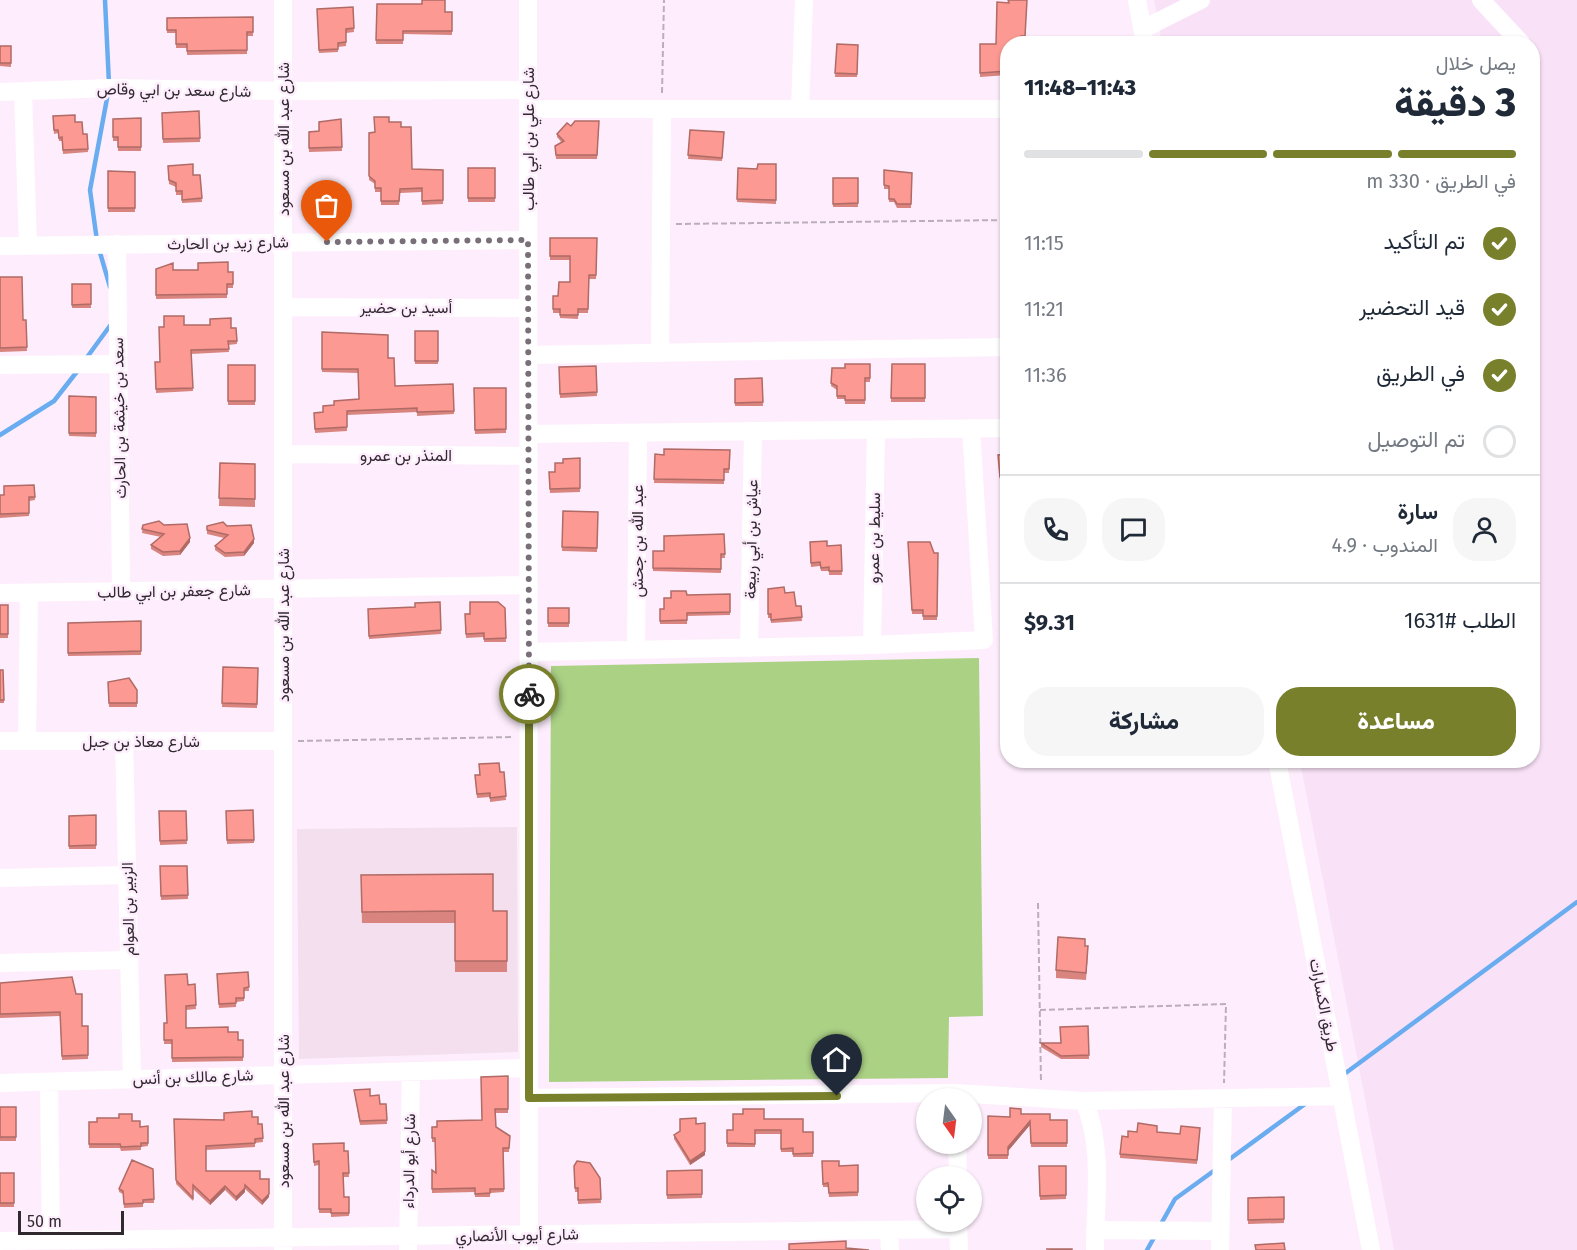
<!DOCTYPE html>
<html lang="ar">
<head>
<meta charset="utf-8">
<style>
  :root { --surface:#fff; --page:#f6f6f7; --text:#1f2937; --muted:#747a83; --line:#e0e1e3; --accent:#78802c }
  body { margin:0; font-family:"Fira Sans",Vazirmatn,sans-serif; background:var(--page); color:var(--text); direction:rtl; height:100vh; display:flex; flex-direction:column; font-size:22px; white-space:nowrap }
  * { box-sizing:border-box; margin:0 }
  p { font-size:20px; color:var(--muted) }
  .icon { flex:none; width:33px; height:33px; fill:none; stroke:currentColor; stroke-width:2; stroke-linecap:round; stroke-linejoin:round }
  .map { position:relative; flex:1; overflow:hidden; direction:ltr }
  .panel { position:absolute; left:1000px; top:36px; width:540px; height:732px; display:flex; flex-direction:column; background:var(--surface); border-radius:24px; box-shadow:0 2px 4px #0004; direction:rtl }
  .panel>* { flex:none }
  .needle { width:39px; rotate:166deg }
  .buttons { position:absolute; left:916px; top:1088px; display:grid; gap:12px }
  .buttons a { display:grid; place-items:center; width:66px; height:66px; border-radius:50%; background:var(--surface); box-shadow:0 2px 4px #0004; font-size:30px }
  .scale { position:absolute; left:18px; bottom:15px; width:106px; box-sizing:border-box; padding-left:6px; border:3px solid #302a30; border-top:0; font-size:16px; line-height:21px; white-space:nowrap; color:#302a30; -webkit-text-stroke:4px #feeefd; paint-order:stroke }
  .pin { position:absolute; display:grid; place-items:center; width:51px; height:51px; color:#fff; margin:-62px -26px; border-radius:50% 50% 50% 0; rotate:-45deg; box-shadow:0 0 6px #0007 }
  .pin .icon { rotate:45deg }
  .courier { position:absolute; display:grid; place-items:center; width:60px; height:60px; margin:-30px; border:4px solid #78802c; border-radius:50%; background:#fff; color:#222; box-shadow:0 2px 8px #0007 }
  .headline em { font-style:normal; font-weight:800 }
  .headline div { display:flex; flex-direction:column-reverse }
  .headline { display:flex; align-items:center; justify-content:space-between; height:102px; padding:0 24px }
  h1 { font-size:39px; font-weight:800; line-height:45px }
  .bar { display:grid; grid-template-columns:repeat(4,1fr); gap:9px 6px; align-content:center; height:72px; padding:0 24px }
  .bar i { height:8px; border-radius:4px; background:var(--line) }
  .bar .current { background:var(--accent) }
  .bar p { grid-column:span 4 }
  .line { display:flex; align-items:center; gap:15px; padding:0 24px; border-top:2px solid var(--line) }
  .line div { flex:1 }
  .round { display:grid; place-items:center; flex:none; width:63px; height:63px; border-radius:24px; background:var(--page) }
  ol { padding:0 24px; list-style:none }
  li { display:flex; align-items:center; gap:18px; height:66px }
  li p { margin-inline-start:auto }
  li .icon { padding:6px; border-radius:50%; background:var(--accent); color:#fff; stroke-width:4 }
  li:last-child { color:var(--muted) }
  li i { width:33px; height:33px; border:3px solid var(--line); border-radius:50% }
  .button { display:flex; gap:12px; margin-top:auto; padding:12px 24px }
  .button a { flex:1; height:69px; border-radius:24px; background:var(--accent); color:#fff; font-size:24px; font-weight:800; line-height:69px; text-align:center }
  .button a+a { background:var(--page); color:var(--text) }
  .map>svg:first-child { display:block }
  .built { fill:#f9e2f7 }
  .education { fill:#f3dfee }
  .green { fill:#abd185 }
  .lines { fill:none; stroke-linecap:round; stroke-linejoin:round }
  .stream { stroke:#69acf0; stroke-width:4.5 }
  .path { stroke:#bbaeba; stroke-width:2; stroke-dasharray:6 3; stroke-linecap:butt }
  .minor { stroke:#fff; stroke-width:18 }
  .wall { fill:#d9847e }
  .shaded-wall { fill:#b06b66 }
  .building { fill:#fc9992; stroke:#b06b66; stroke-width:1.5 }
  .done { stroke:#786f78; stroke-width:6; stroke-dasharray:0 10.8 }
  .route { stroke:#78802c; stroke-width:8 }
  .labels { text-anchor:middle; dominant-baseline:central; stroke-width:5; stroke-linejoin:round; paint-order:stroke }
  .street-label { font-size:16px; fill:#302a30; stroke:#feeefd }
</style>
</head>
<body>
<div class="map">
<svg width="1577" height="1250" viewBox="0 0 1577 1250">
  <rect width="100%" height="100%" fill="#feeefd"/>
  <path class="built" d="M1154 0H1577V1250H1394L1300 761 1533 760V44L1162 43Z"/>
  <path class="education" d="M517 827 518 1052 299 1059 297 829Z"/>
  <path class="green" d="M979 658 983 1016 949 1017 948 1078 549 1082 551 666Z"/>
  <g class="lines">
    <path class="stream" d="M105 0 109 84
      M97 241 90 190 108 93
      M99 249 110 287
      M85 360 112 323
      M0 435 54 401 79 369
      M1343 1075 1577 902
      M1227 1161 1305 1104
      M1161 1224 1175 1199 1215 1170
      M1147 1250 1156 1234"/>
    <path class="path" d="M662 93 664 0
      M676 224 1008 220
      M298 741 514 737
      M1038 903 1041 1083
      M1040 1010 1226 1004 1224 1083"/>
    <path class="minor" d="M528 0 529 1250
      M1137 0 1145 44
      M1481 0 1522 44
      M1143 29 1201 0
      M0 92 109 88 283 91 528 90
      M23 92 28 246
      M528 109H1008
      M800 109 804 0
      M117 244 121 591
      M0 246 528 240
      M283 307 528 308
      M660 353 662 109
      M528 355 1008 347
      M0 365 118 364
      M529 434 1008 428
      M283 454 529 456
      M0 593 529 585
      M872 645 876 430
      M749 648 753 431
      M636 650 638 433
      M529 652 872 645 984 640 971 428
      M124 740 132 1079
      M0 741H283
      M27 741 29 593
      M1277 760 1371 1250
      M0 878 127 875
      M0 963 128 960
      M49 1082 51 1240
      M0 1083 529 1068
      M529 1098 956 1093 1084 1101 1342 1096
      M1084 1101C1104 1146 1095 1202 1095 1250
      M957 1143 958 1176
      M958 1221 959 1250
      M1095 1230 1220 1231
      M889 1231 890 1250
      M0 1241 958 1229
      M283 1250V0
      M408 1250 411 1071
      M1220 1250 1223 1098"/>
  </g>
  <path class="wall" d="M1008 0H1027L1025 40H1021L1008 44V75L980 77V44H996L1008 3Z
    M377 4H422L445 12H452V35L403 34V44H376Z
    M353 7 354 32 346 33V46L338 47V52L319 53 317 9Z
    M253 17V36H247V54L187 55V48H176V33H167V18Z
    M837 44 858 45 857 77H835Z
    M0 46H11V67L0 66Z
    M199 111 200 142 163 143 162 113Z
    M53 116 75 122 83 134H87L88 152 63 154 62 141H59L58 133 54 134Z
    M141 118V151H118V141H113V119Z
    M341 119 342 151 309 152V132L319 131Z
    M599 121 597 159H556L555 146 562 143 557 137V134L571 126Z
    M389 122 401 127 412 169 443 170V204L422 205V192L400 193 399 205H381V192H375V184L369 180V133L375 132Z
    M690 130 724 132 722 161 688 159Z
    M776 164V204L737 202 738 168 757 169Z
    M168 166 193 175H200L202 202 182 203V195H176V187L169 184Z
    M468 168H495V202H468Z
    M884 170 912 173 911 208H897L894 202H889V189H884Z
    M108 171 135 172V212H108Z
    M833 178H858V207H833Z
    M550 238H597L596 279H589L588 313H578V319L560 318V313H553V296H558L570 282V260H550Z
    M156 269 233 272V288H227V298L156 299Z
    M72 284H91V308H72Z
    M0 292 23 320H26L27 351 0 352Z
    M184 325 236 328 237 344 228 345 229 352 191 354 193 391 156 393 155 362H160Z
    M415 331H438V364H415Z
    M322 332 388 358 395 386 453 384 454 414 417 416V412L347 415V431L315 433 314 413 323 412 334 405 359 399 358 373 322 372Z
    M870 364V382H865V404H845V399H837V390L831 386 832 368H845Z
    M892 364H925V402H891Z
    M228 365H255V405H228Z
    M596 366 597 396 560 398 559 367Z
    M762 378 763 406H735V379Z
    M474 388H506V433L475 434Z
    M69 396 96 397V437L69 436Z
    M730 450 729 473H724V484L654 483 655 454 664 455Z
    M1008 454V480L1000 481 998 455Z
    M580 458V492L550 493 549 472H555L563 463Z
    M220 463 255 464V507L219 506Z
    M34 485 35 500 29 501V516L0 518V495H4Z
    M563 511 598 512 597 552 562 551Z
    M143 525H164L190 542 180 555 163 556 151 549V545L161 537 142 533Z
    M207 526H227L254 543 244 556 225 557 215 550V546L224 538 207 534Z
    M724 534 725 558H721V573L653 571V551H664Z
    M810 542 827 546 841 545 842 575H829V571H821L820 566 811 567Z
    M908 542 934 553H938L937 620H923V614H912Z
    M768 589 785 593 796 606H801L802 621 771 623V618H768Z
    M730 594V615L687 616V624H660V609H664L671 598 687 595Z
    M440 602 441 634 369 639 368 609 415 607Z
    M0 605H8V638H0Z
    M505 608 506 642H484V637L466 638 465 614Z
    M548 608H569V627H548Z
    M141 621V655L68 656V623Z
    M223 667 258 668 257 708 222 707Z
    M0 670H3L4 703H0Z
    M108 682 137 690V707H109Z
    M504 772 506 800 490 802V797L477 798 475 775Z
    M253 810 254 843 227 844 226 811Z
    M159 811H186L187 844 160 845Z
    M96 815V849H69V816Z
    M160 866H187L188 899 161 900Z
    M361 875 493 911H507V972H455V923H362Z
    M1085 946 1088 954 1086 980 1056 978V970Z
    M248 972 249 991H244V1001L236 1002V1007L219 1008 217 974Z
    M72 977 82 1026H88V1059L62 1060 60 1016 0 1018V983Z
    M195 984 196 1009 186 1010V1028L228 1032 238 1040H243V1061L172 1062V1044H164V1023H167L188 985Z
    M1088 1026 1089 1059H1061L1041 1047V1043H1060Z
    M508 1076V1113H495L496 1127 510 1136 509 1152H503L504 1192 490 1193V1197H475V1192L432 1193V1170L435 1173V1142H432V1127L482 1120Z
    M354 1090 370 1096 380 1104H386L387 1124 360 1125Z
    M0 1107H16V1141H0Z
    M1021 1114 1050 1120H1067V1147H1031L1030 1125 1008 1151V1159H988V1116L1010 1117Z
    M252 1117 258 1124H262L263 1142 255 1143V1147L206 1150V1171L260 1179 269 1197 262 1205 245 1189V1192L236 1201 225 1190 210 1205 193 1189V1201L176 1184 174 1119 224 1120Z
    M764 1119 803 1132H813V1157H793V1152H781V1134H755V1147H727V1130H733Z
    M132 1121 140 1127 148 1126V1146L141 1147V1150L121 1151 120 1148H89V1122Z
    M696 1124 705 1155 690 1165 674 1139V1135Z
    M1200 1128 1197 1164 1120 1158V1154L1128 1137 1157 1132 1180 1134Z
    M313 1144 344 1151H348L349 1177H343L344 1197H349V1216L331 1217V1213H319V1165L314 1166Z
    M822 1161 839 1166 858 1165V1196L829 1197 828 1187H823Z
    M574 1166 600 1178 601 1203 578 1204V1192H575Z
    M1039 1166H1066V1199L1040 1200Z
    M153 1169 154 1203H143V1207L124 1208 123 1194 119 1192V1189Z
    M702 1170V1198L667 1199V1171Z
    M0 1173H14V1207H0Z
    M1284 1197V1223L1248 1224V1198Z"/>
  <path class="shaded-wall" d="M190 538V542L180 555V551Z
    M254 539V543L244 556V552Z
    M1030 1121V1125L1008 1151V1147Z
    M705 1151V1155L690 1165V1161Z
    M225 1186V1190L210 1205V1201Z
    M245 1188V1192L236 1201V1197Z
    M269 1194V1197L262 1205V1201Z"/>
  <path class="building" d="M422 0H445V12H452V31H403V40H376L377 4H422Z
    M1008 0H1027L1025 36H1021V44H1008V71L980 73V44H996L997 2 1009 3Z
    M353 7 354 28 346 29V42L338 43V49L319 50 317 9Z
    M253 17V32H247V50L187 51V44H176V30H167V18Z
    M837 44 858 45 857 74 835 73Z
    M0 46H11V63H0Z
    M199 111 200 138 163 139 162 113Z
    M75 115V122H82L83 134H87L88 149 63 150 62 137 59 138 58 130H54L53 116Z
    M374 117H389V122H401V127H411L412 169 443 170V200L422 201V188L400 189 399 201H381V188H375V181L369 176V133L375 132Z
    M141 118V147H118V137H113V119Z
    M341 119 342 147 309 148V132L319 131V122Z
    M575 121H599L597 155H556L555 146 564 141 557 134 567 123 571 126Z
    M690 130 724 132 722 158 688 155Z
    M193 164V175H200L202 198 182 200V191H176V183L169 180 168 166Z
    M758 164H776V200L737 199 738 168 757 169Z
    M468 168H495V198H468Z
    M884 170 912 173 911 204H897L894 199H889V186L884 185Z
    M108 171 135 172V208H108Z
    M833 178H858V203L833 204Z
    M550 238H597L596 275H589L588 309H578V315H560V309H553V296H558L559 282H570V256H550Z
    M228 262V272H233V284H227V294L156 295V269L173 263V270H198V263Z
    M0 277H22L23 320H26L27 347 0 348Z
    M72 284H91V304L72 305Z
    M164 316H184V325H210V319L231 318V328H236L237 341H228L229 349 191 350 193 388 156 389 155 362H160L159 327H164Z
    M415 331H438V361H415Z
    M322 332 388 335V358H394L395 386 453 384 454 411 417 412V408L347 411V427L315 429 314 413 323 412V406L334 405V401L359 399 358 369H322Z
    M845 364H870V378H865V400H845V396H837V386L831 383 832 368H845Z
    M892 364H925V398H891Z
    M228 365H255V401H228Z
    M596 366 597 392 560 394 559 367Z
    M762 378 763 402 735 403V379Z
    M474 388H506V429L475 430Z
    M69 396 96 397V433H69Z
    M664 449 730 450 729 469H724V480L654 479 655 454 664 455Z
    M1008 454V476L1000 477 998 455Z
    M580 458V488L550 489 549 472H555V463H563V459Z
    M220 463 255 464V499L219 498Z
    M34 485 35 497H29V513L0 514V495H4V486Z
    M563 511 598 512 597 548 562 547Z
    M159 521 164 525 187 524 190 538 180 551 163 552 151 545 164 534 142 529 143 525Z
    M223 522 227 526 251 525 254 539 244 552 225 553 215 546 228 535 207 530V526Z
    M724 534 725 554H721V569L653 568V551H664V536Z
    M827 541V546L841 545 842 571H829V567L821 568 820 562 811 563 810 542Z
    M908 542H930L934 553H938L937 616H923V610H912Z
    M784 587 785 593 794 592 796 606H801L802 617 771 620V614H768V589Z
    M671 591H686L687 595 730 594V612L687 613V620L660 621V609H664V598H671Z
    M440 602 441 630 369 636 368 609 415 607V603Z
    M470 602H498L505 608 506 638 484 639V633L466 634 465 614H470Z
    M0 605H8V634H0Z
    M548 608H569V623H548Z
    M141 621V651L68 653V623Z
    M223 667 258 668 257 704 222 703Z
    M0 670H3L4 700H0Z
    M129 678 137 690V703H109L108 682Z
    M499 763 500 772H504L506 796 490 798V793L477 794 475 775H480L479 764Z
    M253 810 254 840H227L226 811Z
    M159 811H186L187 840 160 841Z
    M96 815V845L69 846V816Z
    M160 866H187L188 895 161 896Z
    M493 874V911H507V961H455V911L362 912 361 875Z
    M1058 937 1085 939V946H1088L1086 973 1056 970Z
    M248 972 249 987 244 988V998H236V1003L219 1004 217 974Z
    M187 974 188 985 195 984 196 1005 186 1006V1028L228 1027V1032H238V1040H243V1057L172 1058V1040H164V1023H167L165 975Z
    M72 977 76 994H82V1026H88V1055L62 1056 60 1012 0 1014V983Z
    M1088 1026 1089 1055 1061 1056 1041 1043H1061L1060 1027Z
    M508 1076V1109H495L496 1127 510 1136 509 1148H503L504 1189H490V1193L475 1194V1188L432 1189V1170L436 1173 435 1138H432V1127H437V1121L482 1120 481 1077Z
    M370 1089V1096L379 1095 380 1104H386L387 1120 360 1121 354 1090Z
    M0 1107H16V1137H0Z
    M1010 1108 1021 1109V1114H1050V1120H1067V1143H1031L1030 1121 1008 1147V1155H988V1116L1010 1117Z
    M743 1109H764V1119H803V1132H813V1153L793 1154V1148L781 1149V1130H755V1144L727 1143V1130H733V1114H743Z
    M252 1111V1117H258V1124H262L263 1138 255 1139V1143L206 1146V1171H260V1179H269V1194L262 1201 245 1185V1188L236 1197 225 1186 210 1201 193 1185V1198L176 1180 174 1119 224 1120V1113Z
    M119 1114H132V1121H140V1127L148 1126V1143H141V1146L121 1147 120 1144H89V1122H97V1118H119Z
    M696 1118V1124L705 1123V1151L690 1161 674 1135 680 1131V1119Z
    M1138 1123 1157 1126V1132L1180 1134 1181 1126 1200 1128 1197 1160 1120 1154 1122 1136 1128 1137V1131L1137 1132Z
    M344 1143V1151H348L349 1173H343L344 1197H349V1213H331V1209H319V1161L314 1162 313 1144Z
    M132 1160 153 1169 154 1199 143 1200V1203L124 1204 123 1191 119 1189Z
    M577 1161 590 1163 600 1178 601 1199 578 1200V1188H575L574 1166Z
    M822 1161H839V1166L858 1165V1192L829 1193 828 1183 823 1184Z
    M1039 1166H1066V1195L1040 1196Z
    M702 1170V1194L667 1195V1171Z
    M0 1173H14V1203H0Z
    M1284 1197V1219L1248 1220V1198Z
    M846 1241V1248L869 1250H789V1244Z
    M1284 1243 1285 1250H1256L1255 1245Z
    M1046 1249H1072V1250Z"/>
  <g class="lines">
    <path class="done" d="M327 242 528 240 529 694"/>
    <path class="route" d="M529 694V1098L837 1096"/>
  </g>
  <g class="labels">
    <g class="street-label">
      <text transform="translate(174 90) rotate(1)">شارع سعد بن ابي وقاص</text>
      <text transform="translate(283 139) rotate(-90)">شارع عبد الله بن مسعود</text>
      <text transform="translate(528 139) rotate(-90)">شارع علي بن ابي طالب</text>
      <text transform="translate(228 243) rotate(-1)">شارع زيد بن الحارث</text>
      <text x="406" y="307">أسيد بن حضير</text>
      <text transform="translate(119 418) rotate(-91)">سعد بن خيثمة بن الحارث</text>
      <text x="406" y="455">المنذر بن عمرو</text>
      <text transform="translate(874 538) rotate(-89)">سليط بن عمرو</text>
      <text transform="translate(751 539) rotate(-89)">عياش بن أبي ربيعة</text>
      <text transform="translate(637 541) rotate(-90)">عبد الله بن جحش</text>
      <text transform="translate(174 591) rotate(-1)">شارع جعفر بن ابي طالب</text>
      <text transform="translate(283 625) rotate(-90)">شارع عبد الله بن مسعود</text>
      <text x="141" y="741">شارع معاذ بن جبل</text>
      <text transform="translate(128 909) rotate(-91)">الزبير بن العوام</text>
      <text transform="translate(1324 1005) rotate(79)">طريق الكسارات</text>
      <text transform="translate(193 1077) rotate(-2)">شارع مالك بن أنس</text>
      <text transform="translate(283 1111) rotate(-90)">شارع عبد الله بن مسعود</text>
      <text transform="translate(409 1161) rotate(-89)">شارع أبو الدرداء</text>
      <text transform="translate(517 1235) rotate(-1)">شارع أيوب الأنصاري</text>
    </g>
  </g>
</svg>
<div class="buttons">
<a><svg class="needle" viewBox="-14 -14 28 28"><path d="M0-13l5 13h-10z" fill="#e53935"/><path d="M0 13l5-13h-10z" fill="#747a83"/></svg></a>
<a><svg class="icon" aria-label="locate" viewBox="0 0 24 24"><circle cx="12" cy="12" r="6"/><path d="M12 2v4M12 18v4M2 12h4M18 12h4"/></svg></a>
</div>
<div class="scale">50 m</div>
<div class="pin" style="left:327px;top:242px;background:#ea580c"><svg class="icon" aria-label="bag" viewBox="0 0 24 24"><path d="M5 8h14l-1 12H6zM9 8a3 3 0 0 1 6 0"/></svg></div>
<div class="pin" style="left:837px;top:1096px;background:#1f2937"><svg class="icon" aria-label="home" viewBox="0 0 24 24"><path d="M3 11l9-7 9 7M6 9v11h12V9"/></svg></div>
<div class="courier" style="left:529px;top:694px"><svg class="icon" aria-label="bike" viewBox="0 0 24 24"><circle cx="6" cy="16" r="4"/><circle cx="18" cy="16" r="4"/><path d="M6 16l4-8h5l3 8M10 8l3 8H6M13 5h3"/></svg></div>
<section class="panel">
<div class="headline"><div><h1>3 دقيقة</h1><p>يصل خلال</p></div><em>11:43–11:48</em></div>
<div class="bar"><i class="current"></i><i class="current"></i><i class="current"></i><i></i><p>في الطريق · 330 m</p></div>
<ol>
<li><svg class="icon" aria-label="check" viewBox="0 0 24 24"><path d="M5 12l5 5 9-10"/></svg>تم التأكيد<p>11:15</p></li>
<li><svg class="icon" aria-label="check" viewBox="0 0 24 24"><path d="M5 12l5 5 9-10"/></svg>قيد التحضير<p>11:21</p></li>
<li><svg class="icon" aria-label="check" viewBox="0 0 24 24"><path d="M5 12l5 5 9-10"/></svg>في الطريق<p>11:36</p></li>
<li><i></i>تم التوصيل</li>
</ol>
<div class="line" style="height:108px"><a class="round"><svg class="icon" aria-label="person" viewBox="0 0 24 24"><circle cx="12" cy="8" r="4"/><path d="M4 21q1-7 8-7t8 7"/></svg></a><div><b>سارة</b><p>المندوب · 4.9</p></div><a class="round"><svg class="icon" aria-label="chat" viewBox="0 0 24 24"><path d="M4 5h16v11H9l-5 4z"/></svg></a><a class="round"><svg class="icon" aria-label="phone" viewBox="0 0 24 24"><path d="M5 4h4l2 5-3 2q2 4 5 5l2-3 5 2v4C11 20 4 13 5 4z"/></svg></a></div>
<div class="line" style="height:78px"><div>الطلب #1631</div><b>$9.31</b></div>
<div class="button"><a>مساعدة</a><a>مشاركة</a></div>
</section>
</div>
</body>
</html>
